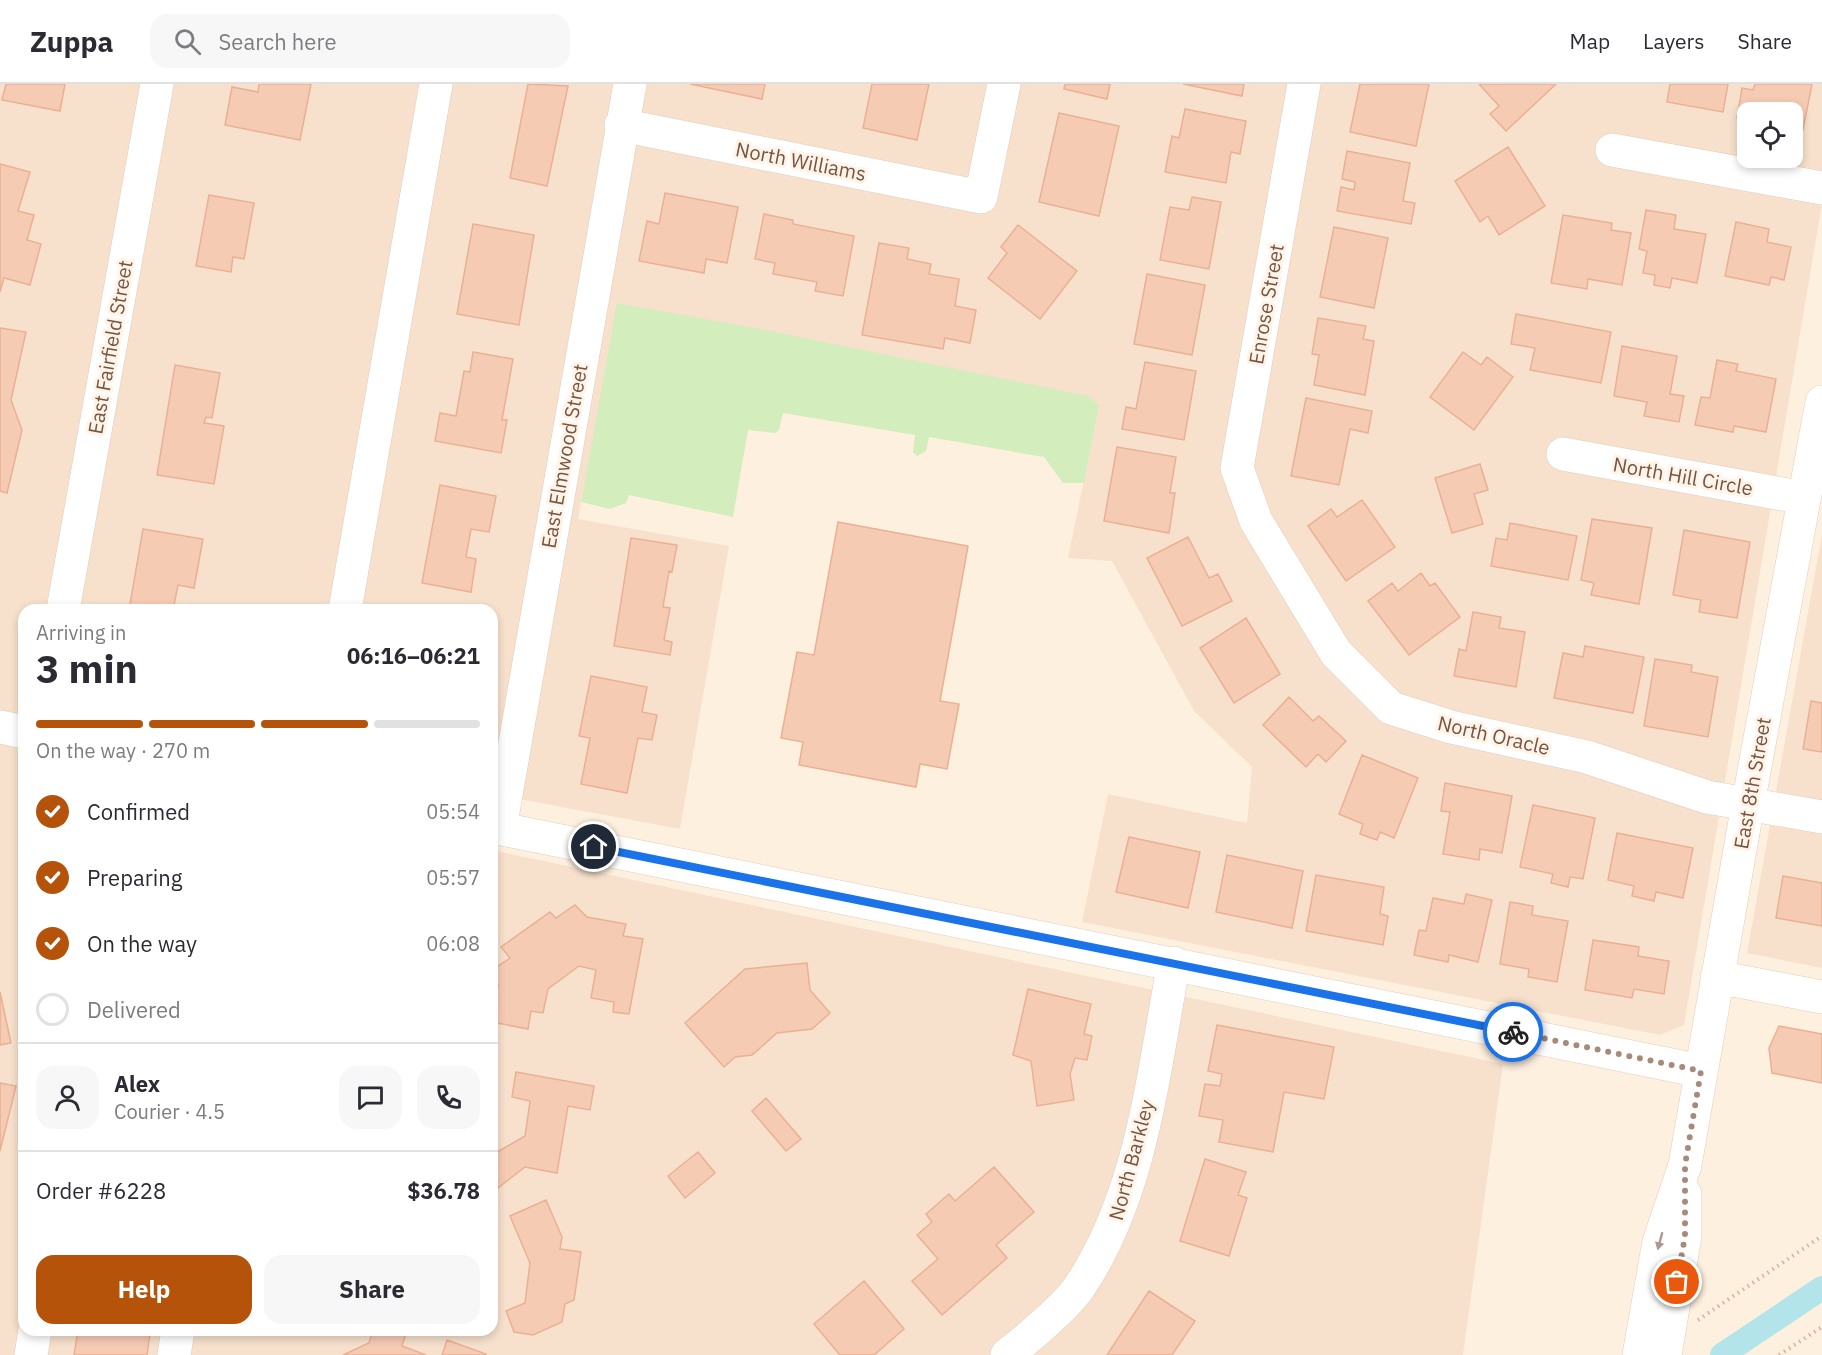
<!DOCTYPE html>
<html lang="en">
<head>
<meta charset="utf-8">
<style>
  :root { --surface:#fff; --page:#f7f7f7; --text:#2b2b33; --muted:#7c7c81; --line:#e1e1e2; --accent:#b45309 }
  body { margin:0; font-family:"IBM Plex Sans",sans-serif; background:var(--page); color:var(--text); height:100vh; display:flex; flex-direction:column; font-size:22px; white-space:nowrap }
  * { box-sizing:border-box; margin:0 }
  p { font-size:20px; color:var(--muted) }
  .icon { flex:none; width:33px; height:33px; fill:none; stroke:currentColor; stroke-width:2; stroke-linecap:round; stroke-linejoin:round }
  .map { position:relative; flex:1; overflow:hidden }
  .side { position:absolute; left:18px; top:520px; width:480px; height:732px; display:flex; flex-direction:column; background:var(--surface); border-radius:18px; box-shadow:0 3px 9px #0003 }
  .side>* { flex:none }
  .buttons { position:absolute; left:1737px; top:18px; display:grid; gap:12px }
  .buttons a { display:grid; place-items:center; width:66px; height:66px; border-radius:12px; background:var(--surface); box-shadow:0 3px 9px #0003; font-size:30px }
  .pin { position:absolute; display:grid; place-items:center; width:51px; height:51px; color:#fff; margin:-26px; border:3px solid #fff; border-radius:50%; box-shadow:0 2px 6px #0007 }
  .courier { position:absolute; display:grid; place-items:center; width:60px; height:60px; margin:-30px; border:4px solid #1a73e8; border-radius:50%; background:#fff; color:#222; box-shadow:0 2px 8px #0007 }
  .head em { font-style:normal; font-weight:700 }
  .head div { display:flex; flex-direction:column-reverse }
  .head { display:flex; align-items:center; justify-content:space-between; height:102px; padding:0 18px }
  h1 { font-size:39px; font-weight:700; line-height:45px }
  .bar { display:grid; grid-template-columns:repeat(4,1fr); gap:9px 6px; align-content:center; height:72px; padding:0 18px }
  .bar i { height:8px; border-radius:4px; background:var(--line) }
  .bar .selected { background:var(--accent) }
  .bar p { grid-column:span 4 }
  .line { display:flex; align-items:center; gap:15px; padding:0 18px; border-top:2px solid var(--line) }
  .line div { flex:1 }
  .round { display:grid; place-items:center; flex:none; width:63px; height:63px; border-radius:18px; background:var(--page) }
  ol { padding:0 18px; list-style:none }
  li { display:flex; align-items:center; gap:18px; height:66px }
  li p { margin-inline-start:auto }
  li .icon { padding:6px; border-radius:50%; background:var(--accent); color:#fff; stroke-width:4 }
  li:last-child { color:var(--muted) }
  li i { width:33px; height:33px; border:3px solid var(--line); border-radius:50% }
  .button { display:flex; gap:12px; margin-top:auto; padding:12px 18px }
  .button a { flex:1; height:69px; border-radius:18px; background:var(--accent); color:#fff; font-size:24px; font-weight:700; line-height:69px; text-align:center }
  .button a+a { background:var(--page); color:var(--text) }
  header { display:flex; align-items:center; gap:36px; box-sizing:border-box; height:84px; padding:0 30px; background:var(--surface); border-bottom:2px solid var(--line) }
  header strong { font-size:28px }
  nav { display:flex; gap:33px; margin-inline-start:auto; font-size:21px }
  .search { width:420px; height:54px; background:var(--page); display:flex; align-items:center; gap:15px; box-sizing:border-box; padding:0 21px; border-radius:18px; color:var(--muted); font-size:22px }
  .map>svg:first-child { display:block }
  .residential { fill:#f7e1cd; fill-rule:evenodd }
  .green { fill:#d3edbc }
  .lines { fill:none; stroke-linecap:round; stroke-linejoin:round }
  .canal { stroke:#b2e4e9; stroke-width:24 }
  .building { fill:#f6cbb4; stroke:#eab093; stroke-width:1.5 }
  .minor-casing { stroke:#e3ccba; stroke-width:34 }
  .path { stroke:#dbae97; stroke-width:4; stroke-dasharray:1.5 4.5; stroke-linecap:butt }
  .minor { stroke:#fff; stroke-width:33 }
  .oneway { fill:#ad988f }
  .done { stroke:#a68b7a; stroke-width:6; stroke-dasharray:0 10.8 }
  .route { stroke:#1a73e8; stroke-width:8 }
  .labels { text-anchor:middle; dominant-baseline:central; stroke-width:6; stroke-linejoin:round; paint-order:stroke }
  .street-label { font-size:20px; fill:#775444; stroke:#fff4e7 }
</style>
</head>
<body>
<header>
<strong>Zuppa</strong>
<div class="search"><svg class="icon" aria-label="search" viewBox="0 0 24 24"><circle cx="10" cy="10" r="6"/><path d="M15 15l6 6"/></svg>Search here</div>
<nav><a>Map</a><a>Layers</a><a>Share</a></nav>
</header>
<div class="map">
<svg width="1822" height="1271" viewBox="0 0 1822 1271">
  <rect width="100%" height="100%" fill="#fef0df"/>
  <path class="residential" d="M0 0H421L329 526H24V1246H492V766L1503 980 1463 1271H0Z
    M448 0H1822V119L1684 941 1660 951 1082 838 1108 710 1247 739 1252 683 1194 627 1112 477 1068 474 1099 322 618 219 578 435 729 462 680 745 492 710V526H355ZM1748 28H1792V74H1748Z
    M1822 450V884L1747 869Z"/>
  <path class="green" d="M617 219 766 246 1088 312 1099 321 1084 399H1063L1044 373 929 353 926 367 917 372 913 368 915 351 783 329 779 346 775 349 748 346 733 433 629 411 626 419 610 425 581 418Z"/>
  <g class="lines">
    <path class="canal" d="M1722 1271 1822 1204"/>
  </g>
  <path class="building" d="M6 0H65L60 27 2 16Z
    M259 0H311L300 56 225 41 232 3 258 8Z
    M528 0 568 2 547 102 510 94Z
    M690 0H765L762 15Z
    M872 0H929L917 56 863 44Z
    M1065 0H1110L1107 15 1064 5Z
    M1183 0H1244L1242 12Z
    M1360 0H1429L1416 62 1350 48Z
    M1479 0H1556L1506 47 1490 30 1499 22Z
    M1670 0H1728L1723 28 1667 18Z
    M1755 0H1812L1803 46 1792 44V28H1748V36L1737 34 1742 4 1753 6Z
    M1185 25 1246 37 1240 70 1231 68 1226 99 1165 88 1172 52 1179 54Z
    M1059 29 1119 42 1099 132 1039 118Z
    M1508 63 1545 122 1499 151 1488 132 1480 138 1455 97Z
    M1347 67 1410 79 1403 117 1415 119 1411 140 1337 127 1341 103 1354 106 1355 98 1342 95Z
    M0 80 30 88 18 127 34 131 27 156 41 160 30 201 4 194 0 208Z
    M665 109 738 123 727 179 706 175 704 189 639 177 647 137 659 140Z
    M209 111 254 119 244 175 233 173 231 188 196 182Z
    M1192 113 1221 118 1209 185 1160 176 1170 123 1189 126Z
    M1646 126 1676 131 1674 145 1706 150 1697 199 1672 194 1670 204 1654 201 1655 191 1643 189 1647 167 1639 165Z
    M764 130 793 136V140L854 152 843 212 815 207 817 198 773 190 775 179 755 175Z
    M1563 131 1612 139 1611 146 1631 149 1622 201 1588 195 1587 205 1551 199Z
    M1736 138 1769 145 1767 158 1791 163 1784 196 1771 193 1769 201 1725 192Z
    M473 140 534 151 519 241 457 230Z
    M1018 141 1077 187 1040 235 988 194 1007 169 1001 163Z
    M1334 143 1388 154 1374 224 1320 213Z
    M879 159 909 164 907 175 931 180 929 190 959 195 955 222 976 226 970 259 945 254 943 265 862 251Z
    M1147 190 1205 201 1192 271 1134 260Z
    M1516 230 1611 248 1601 299 1530 286 1535 264 1511 260Z
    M1318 234 1366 242 1363 255 1374 257 1365 311 1314 301 1319 271 1312 270Z
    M0 244 26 248 11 316 22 346 7 409 0 407Z
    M1622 262 1677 272 1670 310 1684 312 1679 338 1644 332 1647 318 1614 312Z
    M473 268 513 275 502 336H507L501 369 435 357 440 329 456 332 464 287 470 288Z
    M1463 268 1481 281 1487 273 1513 293 1474 346 1430 313Z
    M1717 276 1738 280 1736 287 1776 295 1766 348 1734 342 1733 348 1695 341 1701 313 1710 314Z
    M1145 278 1196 287 1184 356 1122 345 1126 323 1136 325Z
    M175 281 220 289 212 334 206 333 204 339 224 342 214 400 157 391Z
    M1306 314 1372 327 1368 349 1350 345 1339 401 1291 392Z
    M1117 363 1176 373 1170 409H1175L1169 449 1104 437Z
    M1480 380 1488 406 1474 410 1483 440 1452 449 1435 394Z
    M440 401 496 412 489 448 471 445 466 473 476 475 471 508 422 499Z
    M1362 416 1395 463 1346 497 1308 442 1331 425 1337 433Z
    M1592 435 1652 444 1639 520 1591 511 1594 499 1581 496Z
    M838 438 968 462 940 617 959 620 947 685 920 680 916 703 799 681 803 658 781 654 797 568 814 571Z
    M1510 439 1577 452 1568 496 1491 482 1496 454 1507 456Z
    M143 445 203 455 194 504 178 501 173 526H129Z
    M1684 446 1750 458 1737 534 1699 528 1701 516 1673 511Z
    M1188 453 1209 494 1218 490 1232 517 1182 542 1147 474Z
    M631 454 677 461 672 488 669 487 663 523 670 524 664 556 672 558 670 571 614 562Z
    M1421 489 1430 502 1435 499 1460 533 1409 571 1368 517 1392 499 1398 507Z
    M1473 528 1501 533 1499 544 1525 548 1516 603 1454 592 1459 565 1466 567Z
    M1246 534 1280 590 1234 619 1200 564Z
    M1585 562 1644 573 1633 629 1554 614 1563 569 1583 573Z
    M1655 575 1692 581 1691 588 1718 593 1708 653 1644 642Z
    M591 592 647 603 642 628 657 631 652 656 638 654 627 709 581 700 590 654 579 652Z
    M1289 613 1313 637 1319 632 1346 657 1326 678 1318 670 1306 683 1263 641Z
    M1811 617 1822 619V668L1803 665Z
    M1362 671 1418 694 1394 754 1380 748 1377 756 1360 750 1363 740 1339 730Z
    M1445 699 1512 712 1502 769 1480 765 1479 776 1443 770 1450 728 1441 727Z
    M1533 721 1595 734 1583 795 1570 793 1568 803 1551 799 1553 790 1520 783Z
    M1617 749 1693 764 1683 814 1656 808 1654 817 1632 812 1634 802 1608 796Z
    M1129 753 1200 768 1188 824 1116 808Z
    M1227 771 1303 787 1292 844 1216 828Z
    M1316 791 1384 803 1380 830 1388 832 1383 861 1306 847Z
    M1783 792 1822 799V842L1776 834Z
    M1466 810 1492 816 1478 878 1449 871 1448 878 1414 871 1419 846 1426 847 1433 814 1464 820Z
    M1510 818 1533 822 1532 831 1568 837 1557 898 1528 893 1529 885 1500 880Z
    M575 821 587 833 626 840 623 852 643 855 629 930 613 928 614 918 591 914 596 886 579 882 548 905 543 929 531 927 528 945 492 938 498 901 492 892V886L510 874 501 863 550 828 556 834Z
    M1593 856 1639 863 1638 872 1669 877 1664 910 1634 905 1632 914 1585 906Z
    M807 879 810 906 830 929 812 945 777 949 752 971 735 973 724 983 685 939 745 885Z
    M1028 905 1091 920 1084 950 1092 952 1087 976 1075 974 1070 990 1074 1016 1037 1022 1031 977 1013 971Z
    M0 908 11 959 0 961Z
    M1217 941 1334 963 1324 1015 1284 1008 1273 1068 1219 1058 1223 1036 1199 1032 1205 1000 1220 1002 1222 990 1208 987Z
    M1779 942 1822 950V999L1772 989 1769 964Z
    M516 988 594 1002 590 1026 568 1022 557 1089 525 1083 494 1107 492 1071 525 1052 530 1017 512 1013Z
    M0 999 16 1002 0 1067Z
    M766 1014 801 1055 786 1067 752 1027Z
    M698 1068 715 1089 685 1114 668 1092Z
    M1205 1075 1246 1088 1238 1111 1247 1114 1229 1172 1180 1157Z
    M994 1083 1034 1128 996 1161 1007 1174 942 1231 912 1197 938 1175 917 1151 932 1138 926 1130 949 1110 955 1117Z
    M546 1116 562 1153 560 1165 581 1168 574 1216 565 1220 562 1238 533 1251 514 1248 506 1227 525 1219 530 1179 510 1132Z
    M864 1197 904 1245 874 1271H840L814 1240Z
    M1149 1207 1195 1237 1172 1271H1107Z
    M78 1246H144L150 1249 147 1271H74Z
    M373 1246H399L406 1249 402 1262 426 1271H343L369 1259Z
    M447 1256 486 1270V1271H442Z"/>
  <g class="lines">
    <g class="minor-casing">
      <path id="minor" d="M1304 0 1237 384 1256 437 1336 569 1391 624 1451 643 1587 673 1707 713 1822 733
        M621 41 981 113 1004 0
        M1612 66 1822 104
        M1563 370 1804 414
        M63 526 157 0
        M345 526 436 0
        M0 643 24 648
        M492 743 1701 987
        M500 745 630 0
        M1717 893 1822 913
        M31 1271 35 1246
        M174 1271 178 1246
        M1007 1271C1026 1256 1068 1221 1080 1202 1143 1107 1153 988 1174 879
        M1639 1271 1659 1158 1685 1081 1748 720 1822 318
        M1665 1271 1685 1152V1110"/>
    </g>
    <path class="path" d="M1698 1236 1822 1152
      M1779 1271 1822 1243"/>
    <use href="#minor" class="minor"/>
  </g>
  <defs><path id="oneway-solid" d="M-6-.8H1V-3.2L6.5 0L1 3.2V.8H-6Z" transform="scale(1.5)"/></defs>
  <use class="oneway" href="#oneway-solid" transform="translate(1660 1157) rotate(105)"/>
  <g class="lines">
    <path class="done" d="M1513 948 1701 987 1685 1081V1152L1677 1198"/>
    <path class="route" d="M594 763 1513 948"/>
  </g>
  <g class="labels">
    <g class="street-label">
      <text transform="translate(801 77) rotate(11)">North Williams</text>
      <text transform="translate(1266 220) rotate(-80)">Enrose Street</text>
      <text transform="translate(110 263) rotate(-80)">East Fairfield Street</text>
      <text transform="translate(564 372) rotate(-80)">East Elmwood Street</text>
      <text transform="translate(1683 392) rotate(10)">North Hill Circle</text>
      <text transform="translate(1494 651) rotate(13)">North Oracle</text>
      <text transform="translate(1752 699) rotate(-80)">East 8th Street</text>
      <text transform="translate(1131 1076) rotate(-75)">North Barkley</text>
    </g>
  </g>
</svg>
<div class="buttons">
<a><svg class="icon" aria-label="locate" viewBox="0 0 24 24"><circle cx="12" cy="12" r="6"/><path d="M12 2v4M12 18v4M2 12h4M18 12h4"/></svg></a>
</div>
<div class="pin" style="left:1677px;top:1198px;background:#ea580c"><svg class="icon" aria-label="bag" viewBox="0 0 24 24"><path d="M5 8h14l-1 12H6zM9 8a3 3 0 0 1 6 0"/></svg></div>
<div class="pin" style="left:594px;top:763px;background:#1f2937"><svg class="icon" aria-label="home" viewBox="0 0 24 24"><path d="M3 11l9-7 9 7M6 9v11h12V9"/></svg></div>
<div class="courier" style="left:1513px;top:948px"><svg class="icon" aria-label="bike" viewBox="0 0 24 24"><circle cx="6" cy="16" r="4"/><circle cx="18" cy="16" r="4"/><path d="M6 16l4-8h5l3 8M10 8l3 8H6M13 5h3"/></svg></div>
<section class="side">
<div class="head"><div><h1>3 min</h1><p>Arriving in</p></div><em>06:16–06:21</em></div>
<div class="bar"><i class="selected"></i><i class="selected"></i><i class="selected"></i><i></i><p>On the way · 270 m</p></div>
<ol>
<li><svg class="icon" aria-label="check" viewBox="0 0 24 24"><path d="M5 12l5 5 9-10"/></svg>Confirmed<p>05:54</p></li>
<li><svg class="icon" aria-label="check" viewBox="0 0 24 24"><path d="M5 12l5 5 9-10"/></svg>Preparing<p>05:57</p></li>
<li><svg class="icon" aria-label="check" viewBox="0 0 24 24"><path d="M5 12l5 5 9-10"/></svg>On the way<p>06:08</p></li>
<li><i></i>Delivered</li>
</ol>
<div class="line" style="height:108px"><a class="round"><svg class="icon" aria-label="person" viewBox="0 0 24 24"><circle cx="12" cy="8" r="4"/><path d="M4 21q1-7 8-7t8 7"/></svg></a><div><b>Alex</b><p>Courier · 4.5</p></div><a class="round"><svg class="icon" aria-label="chat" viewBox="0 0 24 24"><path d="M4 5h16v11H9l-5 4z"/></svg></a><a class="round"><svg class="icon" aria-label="phone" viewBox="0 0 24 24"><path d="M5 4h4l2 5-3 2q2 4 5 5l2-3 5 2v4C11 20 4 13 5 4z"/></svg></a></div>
<div class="line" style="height:78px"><div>Order #6228</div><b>$36.78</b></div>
<div class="button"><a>Help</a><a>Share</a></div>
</section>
</div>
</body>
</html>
